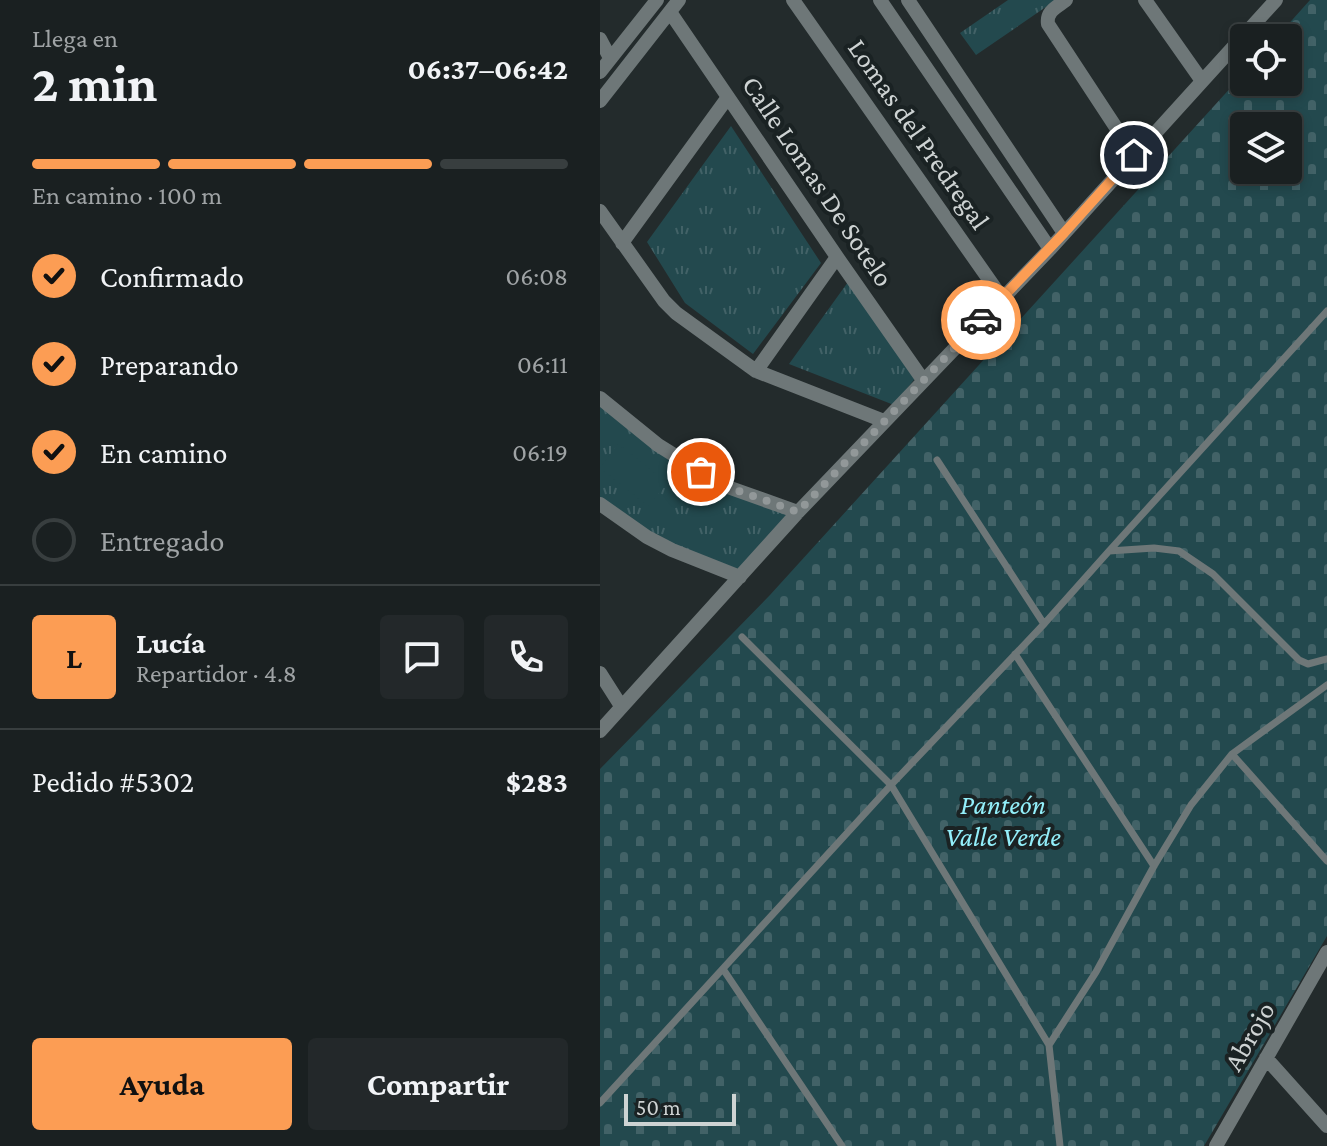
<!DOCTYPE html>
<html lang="es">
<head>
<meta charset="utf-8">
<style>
  :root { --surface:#1a2021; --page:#23282a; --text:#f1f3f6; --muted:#9fa3a5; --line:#383e3f; --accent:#fc9d54 }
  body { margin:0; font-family:"Crimson Pro",serif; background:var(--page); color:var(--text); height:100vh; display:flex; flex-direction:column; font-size:30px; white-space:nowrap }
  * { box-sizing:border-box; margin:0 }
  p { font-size:26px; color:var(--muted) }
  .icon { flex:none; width:44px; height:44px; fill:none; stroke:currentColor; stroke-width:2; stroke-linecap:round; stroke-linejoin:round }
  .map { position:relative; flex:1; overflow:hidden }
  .side { display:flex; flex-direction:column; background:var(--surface); width:600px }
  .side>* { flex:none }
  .controls { position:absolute; left:630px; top:24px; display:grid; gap:16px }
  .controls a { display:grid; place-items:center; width:72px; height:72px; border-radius:8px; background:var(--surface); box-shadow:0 4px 12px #0003,0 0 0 2px var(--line); font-size:40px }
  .scale { position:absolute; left:24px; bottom:20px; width:112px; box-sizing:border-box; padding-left:8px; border:4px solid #ced3d3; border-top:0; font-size:22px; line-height:28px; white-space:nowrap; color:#ced3d3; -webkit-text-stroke:6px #1a2223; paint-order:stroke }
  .pin { position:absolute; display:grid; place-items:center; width:68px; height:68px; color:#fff; margin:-34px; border:4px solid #fff; border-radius:50%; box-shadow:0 2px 8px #0007 }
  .courier { position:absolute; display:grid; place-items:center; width:80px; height:80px; margin:-40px; border:6px solid #fc9d54; border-radius:50%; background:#fff; color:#222; box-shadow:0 2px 10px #0007 }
  .head em { font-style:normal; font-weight:700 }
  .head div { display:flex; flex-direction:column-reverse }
  .head { display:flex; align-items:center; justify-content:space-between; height:136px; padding:0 32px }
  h1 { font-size:52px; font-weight:700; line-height:60px }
  .bar { display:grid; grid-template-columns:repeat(4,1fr); gap:12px 8px; align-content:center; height:96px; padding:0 32px }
  .bar i { height:10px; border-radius:6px; background:var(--line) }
  .bar .selected { background:var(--accent) }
  .bar p { grid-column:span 4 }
  .line { display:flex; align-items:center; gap:20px; padding:0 32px; border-top:2px solid var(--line) }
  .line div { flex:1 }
  .round { display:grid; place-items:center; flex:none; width:84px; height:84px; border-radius:8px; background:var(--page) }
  ol { padding:0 32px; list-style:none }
  li { display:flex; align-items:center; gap:24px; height:88px }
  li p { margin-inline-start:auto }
  li .icon { padding:8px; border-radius:50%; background:var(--accent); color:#111; stroke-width:4 }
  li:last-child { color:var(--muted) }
  li i { width:44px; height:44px; border:4px solid var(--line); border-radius:50% }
  .cta { display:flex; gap:16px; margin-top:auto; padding:16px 32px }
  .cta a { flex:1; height:92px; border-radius:8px; background:var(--accent); color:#111; font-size:32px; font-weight:700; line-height:92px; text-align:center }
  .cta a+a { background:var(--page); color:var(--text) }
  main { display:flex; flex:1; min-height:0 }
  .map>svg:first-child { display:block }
  .grass { fill:url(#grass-tufts) }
  .cemetery { fill:url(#cemetery-stones); fill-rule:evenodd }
  .garden { fill:#23494e }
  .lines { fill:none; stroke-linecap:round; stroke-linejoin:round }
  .lane { stroke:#6e7778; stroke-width:7 }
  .street { stroke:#6e7778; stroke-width:14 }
  .done { stroke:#929899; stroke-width:8; stroke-dasharray:0 14.4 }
  .route { stroke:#fc9d54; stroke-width:10 }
  .labels { text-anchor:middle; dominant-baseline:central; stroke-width:8; stroke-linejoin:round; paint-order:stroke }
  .street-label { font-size:28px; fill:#ced3d3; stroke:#1a2223 }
  .park-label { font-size:28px; font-style:italic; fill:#93effa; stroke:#1a2223 }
</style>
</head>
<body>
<main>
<section class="side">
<div class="head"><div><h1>2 min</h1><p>Llega en</p></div><em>06:37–06:42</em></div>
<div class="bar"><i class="selected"></i><i class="selected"></i><i class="selected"></i><i></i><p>En camino · 100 m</p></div>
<ol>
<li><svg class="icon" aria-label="check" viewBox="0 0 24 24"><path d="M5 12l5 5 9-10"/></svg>Confirmado<p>06:08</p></li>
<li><svg class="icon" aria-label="check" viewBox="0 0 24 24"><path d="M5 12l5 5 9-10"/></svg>Preparando<p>06:11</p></li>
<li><svg class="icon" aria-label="check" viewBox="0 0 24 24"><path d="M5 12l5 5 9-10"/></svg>En camino<p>06:19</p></li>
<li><i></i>Entregado</li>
</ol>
<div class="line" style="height:144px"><b class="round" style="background:var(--accent);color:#111">L</b><div><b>Lucía</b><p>Repartidor · 4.8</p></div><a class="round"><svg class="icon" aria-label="chat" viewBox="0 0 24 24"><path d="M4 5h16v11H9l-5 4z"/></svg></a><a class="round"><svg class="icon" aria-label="phone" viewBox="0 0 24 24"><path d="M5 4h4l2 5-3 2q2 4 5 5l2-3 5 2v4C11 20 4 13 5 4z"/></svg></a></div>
<div class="line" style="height:104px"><div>Pedido #5302</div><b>$283</b></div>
<div class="cta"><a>Ayuda</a><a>Compartir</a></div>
</section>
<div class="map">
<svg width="727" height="1146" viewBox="0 0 727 1146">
  <defs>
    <pattern id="grass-tufts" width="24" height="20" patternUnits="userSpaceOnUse" patternTransform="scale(2)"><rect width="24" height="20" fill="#23494e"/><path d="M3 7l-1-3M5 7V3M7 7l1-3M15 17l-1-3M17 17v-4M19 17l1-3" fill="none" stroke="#426267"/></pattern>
    <pattern id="cemetery-stones" width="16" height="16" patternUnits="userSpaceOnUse" patternTransform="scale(2)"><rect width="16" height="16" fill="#23494e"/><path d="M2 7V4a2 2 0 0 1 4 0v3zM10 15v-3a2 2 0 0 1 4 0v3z" fill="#426267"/></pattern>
  </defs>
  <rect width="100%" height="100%" fill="#232b2c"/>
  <path class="grass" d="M408 0H456L376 55 360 33Z
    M131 126 221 263 153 354 85 303 47 242Z
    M248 282 317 376 294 405 189 364Z
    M0 398 122 485 198 512 140 577 72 550 0 504Z"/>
  <path class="cemetery" d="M710 0H727V936L604 1146H0V769L170 595 644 73V82H688V38H676ZM644 126H688V170H644Z"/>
  <path class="garden" d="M18 444 68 483 48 506 0 468Z"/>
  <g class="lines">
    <path class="lane" d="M337 460 444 624
      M509 551 727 311
      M142 637 291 785 449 1045 460 1146
      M415 654 554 866
      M632 754 727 685
      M123 969 242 1146
      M449 1045 496 972 554 866 591 805 632 754 727 861
      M0 1103 291 785 444 624 509 551 554 548 579 551 613 574 699 660 708 664 727 659"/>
    <path class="street" d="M193 0 402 298
      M280 0 450 249
      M308 0 464 233
      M466 0C457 7 446 11 448 24L534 155
      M545 0 602 81
      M70 12 237 257 323 380
      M0 39 10 58
      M0 72 57 0
      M0 101 79 0
      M0 211 64 301 76 313 156 371 284 421
      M22 243 128 97
      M156 371 237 257
      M0 398 58 445 122 485 198 512
      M0 504 47 537 72 550 140 577
      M0 673 21 706
      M0 731 198 512 450 249 676 0
      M666 1058 727 1126
      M616 1146 727 952"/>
  </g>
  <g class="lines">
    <path class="done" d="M101 472 122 485 198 512 381 320"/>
    <path class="route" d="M381 320 464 233 534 155"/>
  </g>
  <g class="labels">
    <g class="street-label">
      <text transform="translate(319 134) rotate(55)">Lomas del Predregal</text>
      <text transform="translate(218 181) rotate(56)">Calle Lomas De Sotelo</text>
      <text transform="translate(649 1036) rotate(-60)">Abrojo</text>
    </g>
    <g class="park-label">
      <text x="403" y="804">Panteón<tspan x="403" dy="32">Valle Verde</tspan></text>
    </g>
  </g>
</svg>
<div class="controls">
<a><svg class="icon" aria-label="locate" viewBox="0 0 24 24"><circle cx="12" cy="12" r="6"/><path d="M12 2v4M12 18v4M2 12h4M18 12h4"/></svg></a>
<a><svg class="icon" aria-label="layers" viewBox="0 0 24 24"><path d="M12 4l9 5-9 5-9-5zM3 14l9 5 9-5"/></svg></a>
</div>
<div class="scale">50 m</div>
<div class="pin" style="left:101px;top:472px;background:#ea580c"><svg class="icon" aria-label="bag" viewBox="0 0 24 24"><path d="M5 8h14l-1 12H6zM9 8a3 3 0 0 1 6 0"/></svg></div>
<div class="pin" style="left:534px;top:155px;background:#1f2937"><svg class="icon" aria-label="home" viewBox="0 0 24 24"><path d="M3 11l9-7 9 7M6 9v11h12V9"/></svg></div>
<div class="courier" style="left:381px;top:320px"><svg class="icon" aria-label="car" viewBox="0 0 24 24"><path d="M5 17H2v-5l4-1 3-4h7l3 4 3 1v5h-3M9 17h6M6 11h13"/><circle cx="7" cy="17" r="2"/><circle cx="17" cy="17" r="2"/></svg></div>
</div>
</main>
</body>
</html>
